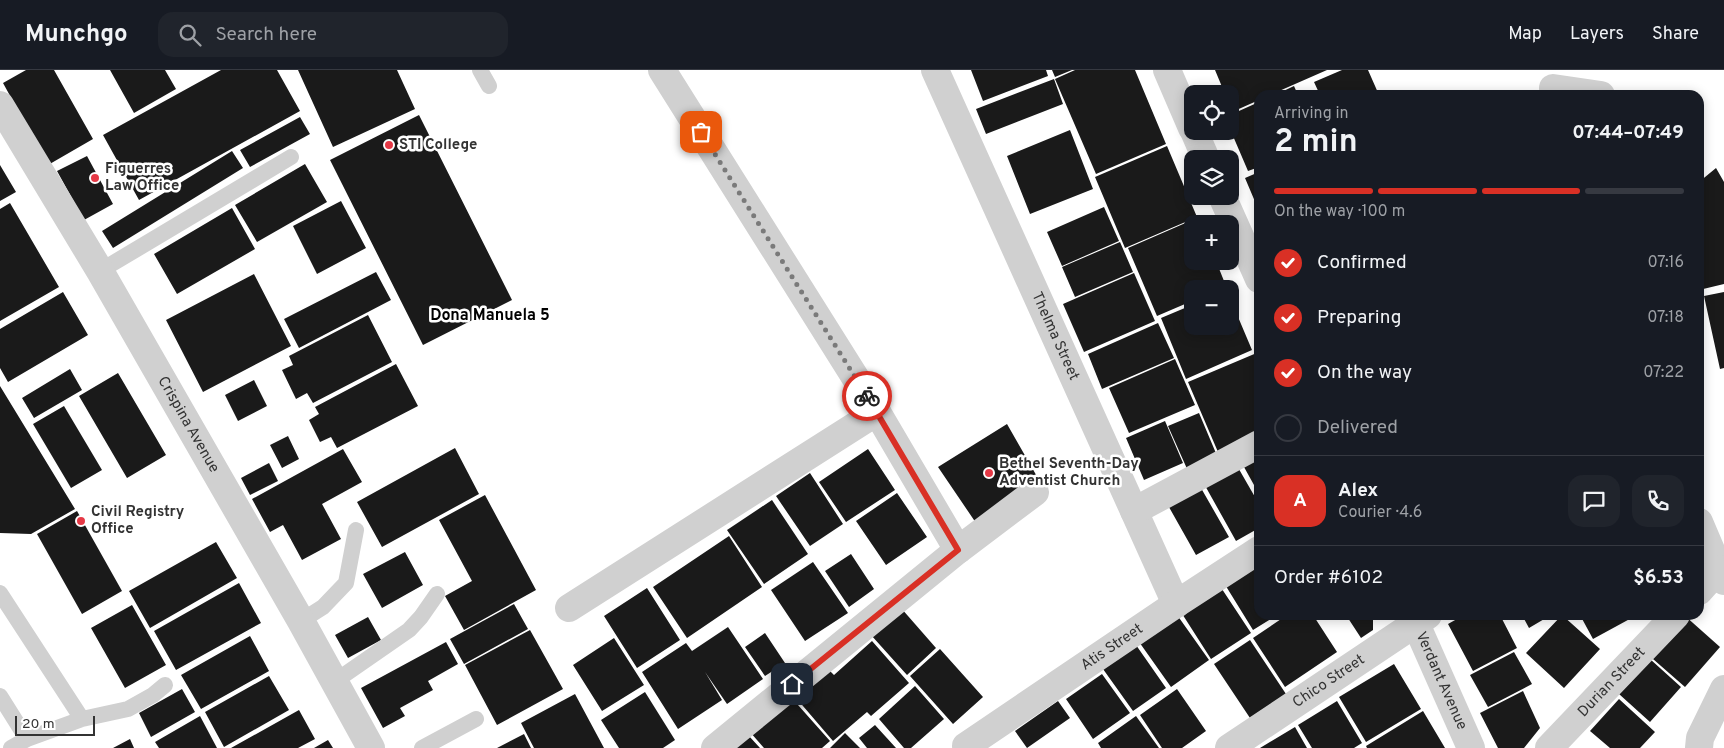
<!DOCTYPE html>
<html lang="en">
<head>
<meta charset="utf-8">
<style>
  :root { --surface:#171b24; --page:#20242c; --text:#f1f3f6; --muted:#9ea1a6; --line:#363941; --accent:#d93025 }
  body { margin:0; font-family:Overpass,sans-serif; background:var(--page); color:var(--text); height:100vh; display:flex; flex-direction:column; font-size:19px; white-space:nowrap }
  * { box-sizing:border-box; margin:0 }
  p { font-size:16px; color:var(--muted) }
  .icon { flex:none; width:28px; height:28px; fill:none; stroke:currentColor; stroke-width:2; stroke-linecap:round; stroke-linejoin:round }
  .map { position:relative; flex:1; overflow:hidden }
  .details { position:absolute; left:1254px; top:20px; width:450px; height:530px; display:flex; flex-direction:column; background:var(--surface); border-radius:15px; box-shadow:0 2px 12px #0003 }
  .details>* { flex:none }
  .tools { position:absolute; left:1184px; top:15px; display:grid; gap:10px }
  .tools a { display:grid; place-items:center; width:55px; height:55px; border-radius:10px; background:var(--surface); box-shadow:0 2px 12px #0003; font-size:25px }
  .scale { position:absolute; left:15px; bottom:12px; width:80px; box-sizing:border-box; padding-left:5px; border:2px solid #333; border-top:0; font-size:14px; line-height:18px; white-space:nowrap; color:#333; -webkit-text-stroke:4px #fff; paint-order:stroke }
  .pin { position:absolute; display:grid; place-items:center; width:42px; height:42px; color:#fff; margin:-21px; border-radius:10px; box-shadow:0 2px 8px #0006 }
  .courier { position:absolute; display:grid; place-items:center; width:50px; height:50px; margin:-25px; border:4px solid #d93025; border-radius:50%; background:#fff; color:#222; box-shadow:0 1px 6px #0007 }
  .summary em { font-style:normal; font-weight:700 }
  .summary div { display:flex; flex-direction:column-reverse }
  .summary { display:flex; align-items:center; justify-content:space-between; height:85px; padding:0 20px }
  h1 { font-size:32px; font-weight:700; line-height:38px }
  .bar { display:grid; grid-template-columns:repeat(4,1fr); gap:8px 5px; align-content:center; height:60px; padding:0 20px }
  .bar i { height:6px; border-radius:4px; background:var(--line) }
  .bar .selected { background:var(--accent) }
  .bar p { grid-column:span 4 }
  .line { display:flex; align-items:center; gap:12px; padding:0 20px; border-top:1px solid var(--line) }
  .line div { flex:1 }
  .round { display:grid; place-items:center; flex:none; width:52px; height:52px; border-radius:15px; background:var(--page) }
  ol { padding:0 20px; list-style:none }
  li { display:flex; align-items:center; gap:15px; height:55px }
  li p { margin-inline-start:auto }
  li .icon { padding:5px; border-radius:50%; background:var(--accent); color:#fff; stroke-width:4 }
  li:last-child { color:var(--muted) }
  li i { width:28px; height:28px; border:2px solid var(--line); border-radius:50% }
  header { display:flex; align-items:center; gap:30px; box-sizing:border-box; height:70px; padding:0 25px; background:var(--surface); border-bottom:1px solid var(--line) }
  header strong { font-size:24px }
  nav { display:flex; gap:28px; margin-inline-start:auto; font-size:18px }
  .search { width:350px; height:45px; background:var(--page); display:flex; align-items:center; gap:12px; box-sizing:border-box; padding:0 18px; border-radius:15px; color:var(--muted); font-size:19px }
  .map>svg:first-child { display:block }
  .building { fill:#1a1a1a }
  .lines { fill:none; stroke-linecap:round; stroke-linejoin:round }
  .service { stroke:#d0d0d0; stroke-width:16 }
  .minor { stroke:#d0d0d0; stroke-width:28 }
  .tertiary { stroke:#d0d0d0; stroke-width:28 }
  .done { stroke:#7a7a7a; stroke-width:5; stroke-dasharray:0 9 }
  .route { stroke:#d93025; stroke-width:6 }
  .poi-dot { fill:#e63946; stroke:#fff; stroke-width:2 }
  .labels { text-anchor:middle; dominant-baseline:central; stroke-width:5; stroke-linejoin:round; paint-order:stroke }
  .poi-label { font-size:15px; font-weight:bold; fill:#333; stroke:#fff; text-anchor:start }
  .street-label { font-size:15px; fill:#333; stroke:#fff }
  .neighbourhood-label { font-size:16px; font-weight:bold; fill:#000; stroke:#fff }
</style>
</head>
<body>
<header>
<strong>Munchgo</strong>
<div class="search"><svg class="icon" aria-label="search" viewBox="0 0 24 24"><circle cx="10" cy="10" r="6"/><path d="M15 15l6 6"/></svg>Search here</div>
<nav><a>Map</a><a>Layers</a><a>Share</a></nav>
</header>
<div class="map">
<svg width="1724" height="678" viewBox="0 0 1724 678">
  <rect width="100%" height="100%" fill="#fff"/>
  <path class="building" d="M26 0H54L93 69 48 95 3 13Z
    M110 0H165L176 19 134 43Z
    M221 0H277L300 41 139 130 103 65Z
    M298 0H397L415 39 333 77Z
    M971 0H1046L1048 6 983 31Z
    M1052 0H1072L1055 7Z
    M1075 0H1135L1166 74 1096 104 1055 9Z
    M1215 0H1327L1270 25H1259V30L1232 42 1230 36V24H1225Z
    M1342 0H1368L1379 25H1320L1314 12Z
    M1054 9 1063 34 986 64 976 39Z
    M1294 16 1298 25H1275Z
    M1259 32V97L1248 101 1230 59V45Z
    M419 45 512 230 423 275 330 90Z
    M300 47 310 64 250 97 240 80Z
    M1070 60 1093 119 1030 144 1007 86Z
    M1167 76 1197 147 1125 178 1095 107Z
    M232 81 243 98 113 178 102 161Z
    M87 86 113 134 84 150 57 101Z
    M305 94 327 132 257 172 235 135Z
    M0 95 16 122 0 131Z
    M1716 98 1724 112V214L1699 220V112Z
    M1259 102V141L1245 108Z
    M341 131 366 178 317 204 293 156Z
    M10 133 59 217 0 251V139Z
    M1104 137 1119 171 1062 196 1047 162Z
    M232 138 255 179 177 224 154 184Z
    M1197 148 1200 154H1192V191H1216L1226 216 1221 219H1192V231L1157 246 1128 178Z
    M1120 172 1133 202 1075 227 1062 197Z
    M376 202 391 230 299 278 284 249Z
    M1134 203 1155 251 1084 282 1063 234Z
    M254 204 291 276 203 322 166 250Z
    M63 222 88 265 8 312 0 298V259Z
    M1724 222V298L1720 299 1704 226Z
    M1230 228 1252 280 1186 309 1161 248 1192 235V256H1230Z
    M368 245 392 292 313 333 307 323 296 329 282 300 293 295 289 286Z
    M1158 253 1174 288 1102 319 1088 284Z
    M1259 282V365L1218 382 1188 312Z
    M1175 289 1195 335 1129 363 1109 318Z
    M396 294 418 336 337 378 331 367 320 372 309 350 319 344 315 337Z
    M70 299 82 320 34 348 22 328Z
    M118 303 166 385 127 408 79 326Z
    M254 310 267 336 238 351 225 325Z
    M0 316 75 439 31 464 0 463Z
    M64 336 102 400 71 418 33 354Z
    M1199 343 1218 388 1188 401 1168 356Z
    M1165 351 1183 393 1144 410 1126 368Z
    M1007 354 1039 410 976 453 938 397Z
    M288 366 299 389 282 398 270 375Z
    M1259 377V424L1239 388Z
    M455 378 479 424 382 477 357 432Z
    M343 379 362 412 322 434 341 469 302 490 283 455 270 462 252 429Z
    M868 379 895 420 846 452 819 412Z
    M269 393 278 411 250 425 241 408Z
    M1236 394 1259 434V458L1236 471 1203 412Z
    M810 403 843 454 810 476 776 426Z
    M1197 411 1229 467 1196 485 1165 430Z
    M897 423 927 467 886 495 856 451Z
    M485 425 536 520 464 560 445 526 472 511 439 450Z
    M772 430 808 484 764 514 727 460Z
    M77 441 122 521 82 544 37 464Z
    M729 466 762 517 687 568 653 517Z
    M216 472 237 508 150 558 129 521Z
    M405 482 423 515 382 538 363 504Z
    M851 484 874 519 849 537 825 501Z
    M813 492 848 543 805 571 771 520Z
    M1259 494V545H1277L1253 560 1224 513Z
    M239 513 261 553 176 600 154 561Z
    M1218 513 1251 563 1211 589 1179 539Z
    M647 518 680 570 637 598 604 546Z
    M514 534 528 559 464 594 450 569Z
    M132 535 166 595 125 618 91 558Z
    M901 538 936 578 907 605 871 565Z
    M1175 542 1209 590 1171 617 1137 569Z
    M1287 545H1313L1337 582 1285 617 1253 568Z
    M1346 545H1373V560L1361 568Z
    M1464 545H1500L1517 578 1473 601 1448 554Z
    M1522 545H1551L1529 558Z
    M1562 545 1600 579 1564 618 1526 583Z
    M1580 545H1637L1593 569Z
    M1684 545 1720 577 1685 617 1645 582Z
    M368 547 381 570 348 588 335 565Z
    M728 557 763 609 727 634 705 602 722 630 678 659 642 602 686 573 692 581Z
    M530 560 563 619 497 655 465 595Z
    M765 563 785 593 765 606 745 577Z
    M250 566 269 601 201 639 181 605Z
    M614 568 644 615 602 641 573 595Z
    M1250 570 1286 624 1250 648 1214 594Z
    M872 571 909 613 871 646 867 642 833 671 797 629 829 600 834 605Z
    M446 572 458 594 428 611 433 620 400 638 405 646 383 658 361 618Z
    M1136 575 1166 618 1133 641 1103 599Z
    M940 579 983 627 953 654 910 606Z
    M1514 582 1532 614 1488 637 1470 605Z
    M1650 589 1681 617 1650 652 1619 624Z
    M1394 594 1421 639 1366 672 1339 627Z
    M1102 604 1130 643 1093 669 1066 629Z
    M269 606 289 640 224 677 205 642Z
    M915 616 944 649 911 678H904L879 649Z
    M182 619 195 642 151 667 139 643Z
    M1177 619 1206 661 1182 678H1162L1140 645Z
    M1523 621 1540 658 1524 678H1498L1480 643Z
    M645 622 675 670 663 678H619L601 650Z
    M575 624 604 678H534L521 653Z
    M790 626 830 671 822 678H764L750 662Z
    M1619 629 1655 662 1640 678H1610L1590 661Z
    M1058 631 1070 648 1027 678 1015 661Z
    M1337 631 1362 673 1354 678H1312L1298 655Z
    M299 640 315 669 298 678H231Z
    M1423 641 1445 678H1367L1366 676Z
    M200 646 217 678H159L155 672Z
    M1136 646 1159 678H1101L1098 673Z
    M875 655 896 678H867L859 668Z
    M1295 657 1307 678H1260Z
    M845 663 860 678H830Z
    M524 664 531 678H497Z
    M749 666 760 678H736Z
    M130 669 134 678H113Z
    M328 670 333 678H314Z"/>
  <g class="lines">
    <path class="service" d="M480 0 489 16
      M100 201 291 87
      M0 523 82 649
      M301 551 323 537 346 513 356 460
      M334 612 409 560 421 547 437 524
      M0 626 27 669
      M11 678 27 669 82 649 128 639 153 625 165 615
      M422 678 476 649"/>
    <g class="minor">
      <path d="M662 0 877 342 958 480"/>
      <path id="s1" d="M935 0 1176 534"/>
      <path d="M1553 18 1601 25"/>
      <path id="s2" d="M0 35 100 201 301 551 371 678"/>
      <path d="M1134 441 1259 374"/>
      <path d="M1699 452 1724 511"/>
      <path d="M1699 521 1719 499"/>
      <path d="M569 538 877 342"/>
      <path d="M715 678 958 480 1035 422"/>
      <path id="s3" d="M968 678 966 676 1176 534 1259 480"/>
      <path id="s4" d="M1229 678 1428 545"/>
      <path id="s5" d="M1549 678 1676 545"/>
      <path d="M1699 678 1700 668 1724 619"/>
    </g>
    <g class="tertiary">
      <path d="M1167 0 1192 58"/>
      <path d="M1194 61 1206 89"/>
      <path d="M1222 126 1259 209"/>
      <path id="s6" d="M1412 545 1471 678"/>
    </g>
  </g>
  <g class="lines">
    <path class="done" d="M701 62 867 326"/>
    <path class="route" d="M792 614 958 480 867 326"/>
  </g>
  <g class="poi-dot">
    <circle cx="389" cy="75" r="5"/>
    <circle cx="95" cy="108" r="5"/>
    <circle cx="989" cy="403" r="5"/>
    <circle cx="81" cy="451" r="5"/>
  </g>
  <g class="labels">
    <g class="poi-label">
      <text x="399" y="75">STI College</text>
      <text x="105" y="99">Figuerres<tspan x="105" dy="17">Law Office</tspan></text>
      <text x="999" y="394">Bethel Seventh-Day<tspan x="999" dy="17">Adventist Church</tspan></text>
      <text x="91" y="442">Civil Registry<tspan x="91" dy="17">Office</tspan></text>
    </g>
    <g class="street-label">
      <text stroke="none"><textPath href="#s1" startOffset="292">Thelma Street</textPath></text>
      <text stroke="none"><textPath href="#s2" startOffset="371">Crispina Avenue</textPath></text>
      <text stroke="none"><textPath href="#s3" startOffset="179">Atis Street</textPath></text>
      <text stroke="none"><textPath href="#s4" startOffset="120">Chico Street</textPath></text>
      <text stroke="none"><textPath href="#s6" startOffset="72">Verdant Avenue</textPath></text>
      <text stroke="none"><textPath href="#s5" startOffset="91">Durian Street</textPath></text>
    </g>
    <g class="neighbourhood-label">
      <text x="490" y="246">Dona Manuela 5</text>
    </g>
  </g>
</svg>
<div class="tools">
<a><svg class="icon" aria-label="locate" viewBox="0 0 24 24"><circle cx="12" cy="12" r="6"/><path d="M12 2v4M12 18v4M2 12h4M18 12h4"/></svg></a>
<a><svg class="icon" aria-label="layers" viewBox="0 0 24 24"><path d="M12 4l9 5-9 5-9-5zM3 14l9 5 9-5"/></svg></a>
<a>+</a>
<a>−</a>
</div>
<div class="scale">20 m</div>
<div class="pin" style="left:701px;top:62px;background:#ea580c"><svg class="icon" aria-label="bag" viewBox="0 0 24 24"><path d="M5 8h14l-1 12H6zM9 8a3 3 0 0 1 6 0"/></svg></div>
<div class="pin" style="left:792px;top:614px;background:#1f2937"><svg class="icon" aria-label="home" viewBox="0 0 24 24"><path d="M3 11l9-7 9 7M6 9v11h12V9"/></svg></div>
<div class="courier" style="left:867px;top:326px"><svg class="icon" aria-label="bike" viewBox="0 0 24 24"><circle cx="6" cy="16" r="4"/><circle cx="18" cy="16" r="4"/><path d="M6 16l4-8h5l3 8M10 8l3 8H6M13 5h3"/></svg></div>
<section class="details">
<div class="summary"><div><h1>2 min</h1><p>Arriving in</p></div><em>07:44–07:49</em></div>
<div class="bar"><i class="selected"></i><i class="selected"></i><i class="selected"></i><i></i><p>On the way · 100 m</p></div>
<ol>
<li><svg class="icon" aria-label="check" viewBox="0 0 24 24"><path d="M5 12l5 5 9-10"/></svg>Confirmed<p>07:16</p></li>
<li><svg class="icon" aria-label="check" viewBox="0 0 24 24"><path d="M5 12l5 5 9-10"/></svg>Preparing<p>07:18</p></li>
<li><svg class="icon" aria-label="check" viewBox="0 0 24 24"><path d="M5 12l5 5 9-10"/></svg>On the way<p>07:22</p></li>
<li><i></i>Delivered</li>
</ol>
<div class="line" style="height:90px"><b class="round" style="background:var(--accent);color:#fff">A</b><div><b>Alex</b><p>Courier · 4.6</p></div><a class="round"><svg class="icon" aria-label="chat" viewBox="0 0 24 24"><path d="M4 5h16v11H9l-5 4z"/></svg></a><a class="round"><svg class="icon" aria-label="phone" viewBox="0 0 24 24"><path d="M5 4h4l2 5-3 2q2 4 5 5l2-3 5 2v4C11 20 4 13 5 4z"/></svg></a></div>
<div class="line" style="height:65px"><div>Order #6102</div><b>$6.53</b></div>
</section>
</div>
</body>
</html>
